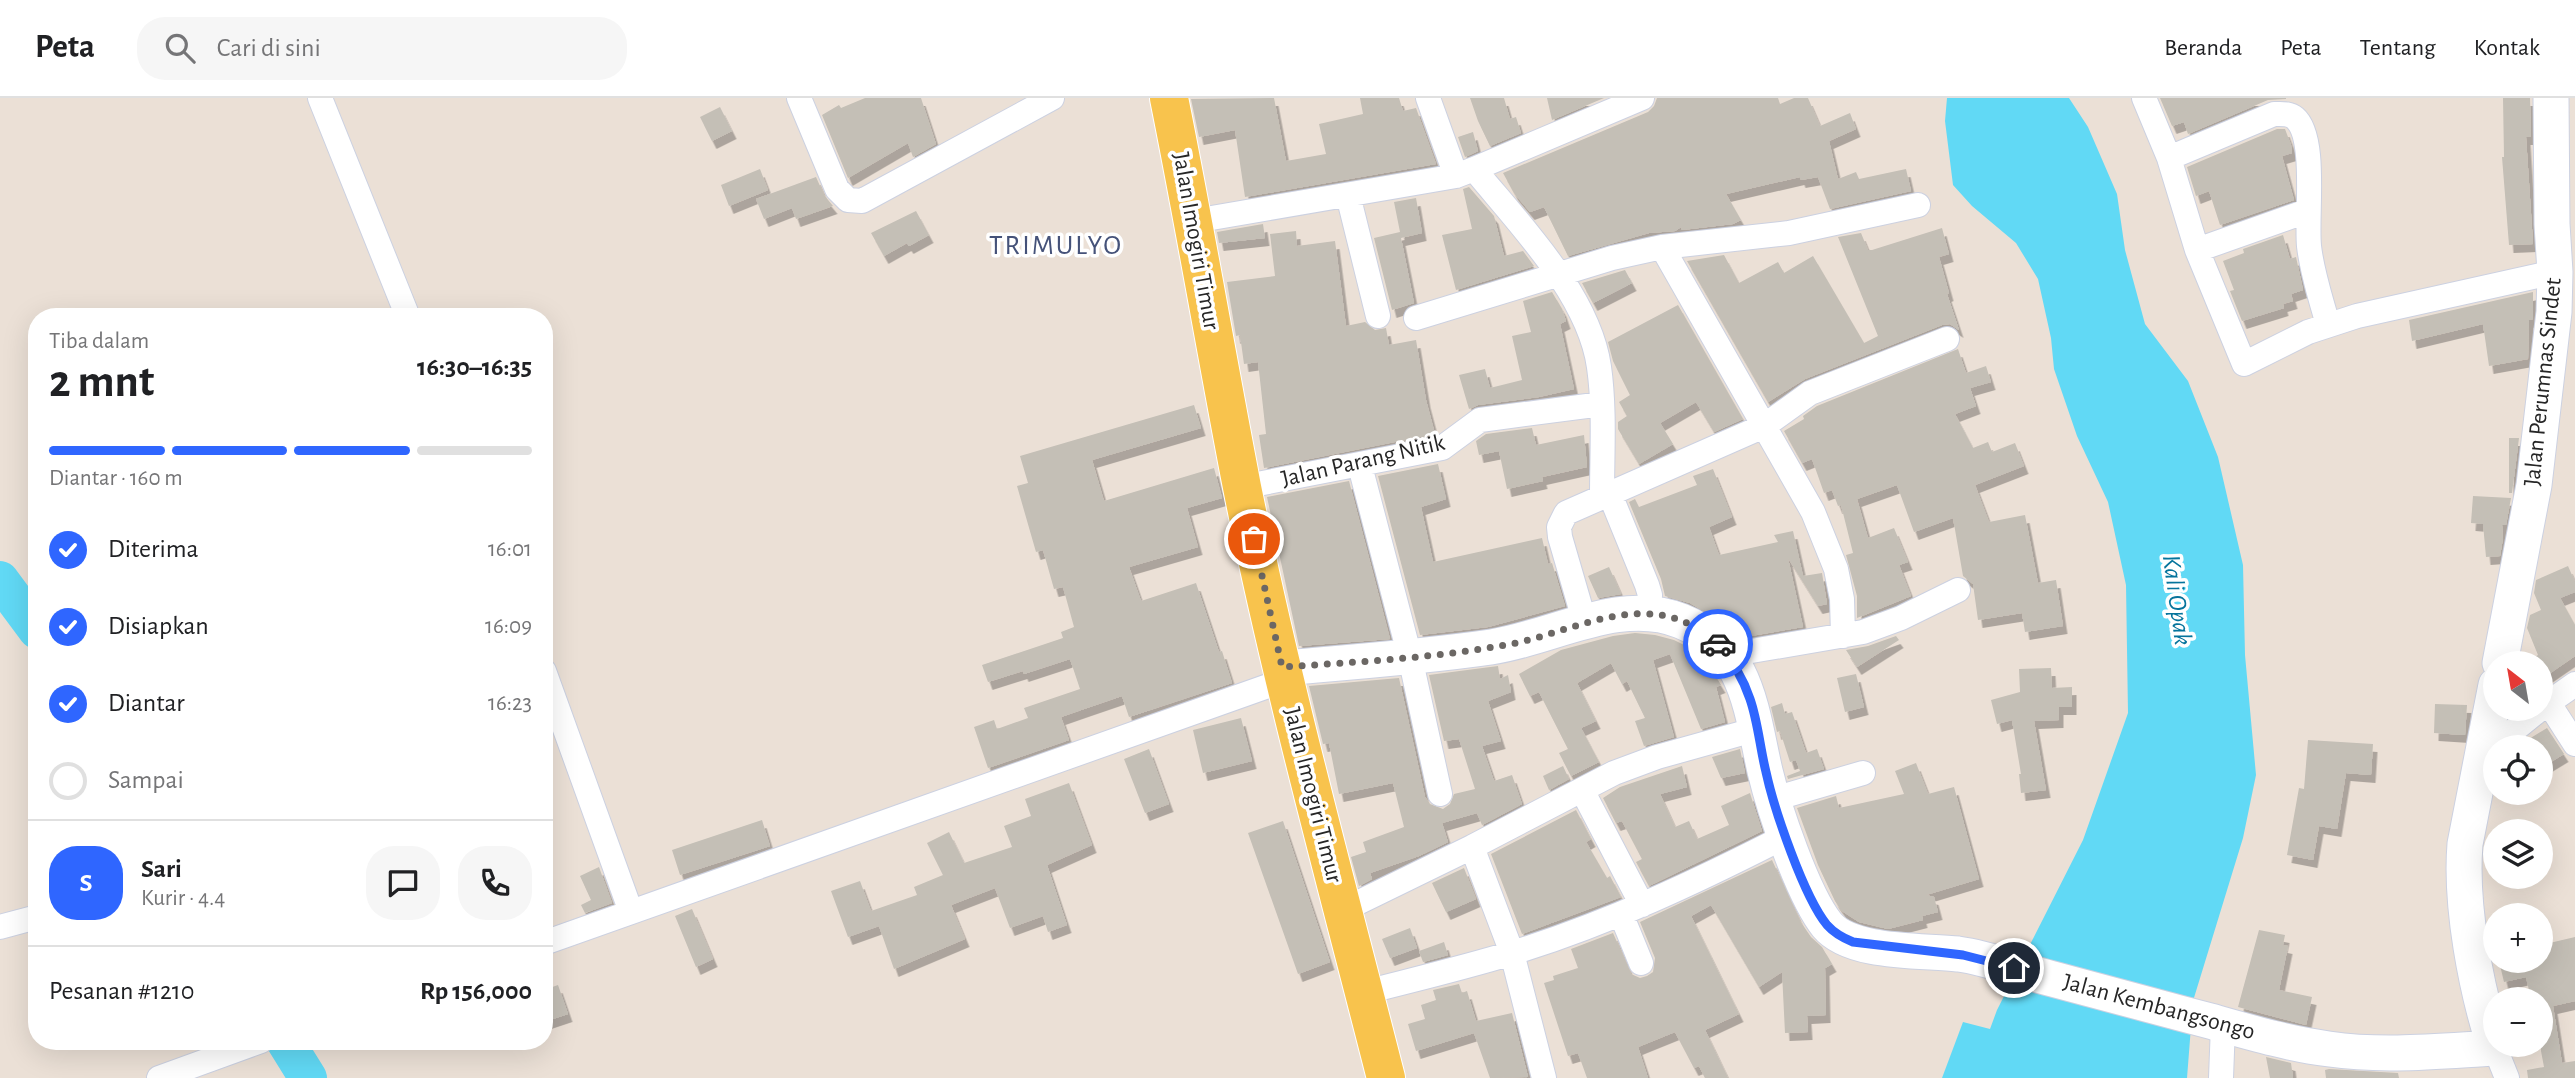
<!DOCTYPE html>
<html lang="id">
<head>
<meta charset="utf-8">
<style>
  :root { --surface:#fff; --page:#f6f6f6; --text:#202124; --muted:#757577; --line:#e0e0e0; --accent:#2f66ff }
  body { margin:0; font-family:"Alegreya Sans",sans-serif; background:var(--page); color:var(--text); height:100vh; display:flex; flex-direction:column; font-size:26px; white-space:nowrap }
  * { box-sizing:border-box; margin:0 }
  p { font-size:23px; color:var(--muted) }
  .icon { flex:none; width:38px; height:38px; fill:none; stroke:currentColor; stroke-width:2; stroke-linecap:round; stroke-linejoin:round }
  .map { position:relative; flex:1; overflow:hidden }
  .drawer { position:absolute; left:28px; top:210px; width:525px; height:742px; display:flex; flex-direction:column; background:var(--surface); border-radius:28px; box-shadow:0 7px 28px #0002 }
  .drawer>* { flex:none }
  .needle { width:46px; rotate:329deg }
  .controls { position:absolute; left:2483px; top:553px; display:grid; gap:14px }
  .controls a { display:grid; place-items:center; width:70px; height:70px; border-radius:50%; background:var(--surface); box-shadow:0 7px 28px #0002; font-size:35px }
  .pin { position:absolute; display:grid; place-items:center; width:60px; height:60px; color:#fff; margin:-30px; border:4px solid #fff; border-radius:50%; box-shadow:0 2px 7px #0007 }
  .courier { position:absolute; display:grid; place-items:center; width:70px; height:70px; margin:-35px; border:5px solid #2f66ff; border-radius:50%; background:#fff; color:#222; box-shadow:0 2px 9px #0007 }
  .summary em { font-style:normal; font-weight:700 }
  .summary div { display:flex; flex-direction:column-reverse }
  .summary { display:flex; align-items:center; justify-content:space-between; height:119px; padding:0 21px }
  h1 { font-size:46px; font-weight:700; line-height:52px }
  .bar { display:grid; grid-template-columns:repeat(4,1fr); gap:10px 7px; align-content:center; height:84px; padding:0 21px }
  .bar i { height:9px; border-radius:5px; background:var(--line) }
  .bar .on { background:var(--accent) }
  .bar p { grid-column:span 4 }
  .line { display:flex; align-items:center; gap:18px; padding:0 21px; border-top:2px solid var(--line) }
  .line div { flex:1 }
  .round { display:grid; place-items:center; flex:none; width:74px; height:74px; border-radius:28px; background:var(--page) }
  ol { padding:0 21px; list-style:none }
  li { display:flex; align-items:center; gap:21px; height:77px }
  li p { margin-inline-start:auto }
  li .icon { padding:7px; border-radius:50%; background:var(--accent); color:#fff; stroke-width:4 }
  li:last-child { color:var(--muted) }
  li i { width:38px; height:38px; border:4px solid var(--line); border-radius:50% }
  header { display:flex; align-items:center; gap:42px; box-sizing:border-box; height:98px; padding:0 35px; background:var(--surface); border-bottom:2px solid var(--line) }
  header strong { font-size:33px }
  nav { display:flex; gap:38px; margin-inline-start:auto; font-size:24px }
  .search { width:490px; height:63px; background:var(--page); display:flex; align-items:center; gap:18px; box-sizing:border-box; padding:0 24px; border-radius:28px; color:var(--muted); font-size:26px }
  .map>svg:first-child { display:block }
  .water { fill:#61d9f5 }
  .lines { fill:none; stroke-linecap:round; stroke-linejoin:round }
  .river { stroke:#61d9f5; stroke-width:38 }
  .building { fill:#c4bfb6; filter:url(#shadow) }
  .street-casing { stroke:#ccd1e1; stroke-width:26 }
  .secondary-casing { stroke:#ccd1e1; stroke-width:37 }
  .primary-casing { stroke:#fff; stroke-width:40 }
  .street { stroke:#fff; stroke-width:24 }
  .secondary { stroke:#fff; stroke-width:35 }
  .primary { stroke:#f8c34d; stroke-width:38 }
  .done { stroke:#6b6764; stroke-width:7; stroke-dasharray:0 12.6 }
  .route { stroke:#2f66ff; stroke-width:9 }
  .labels { text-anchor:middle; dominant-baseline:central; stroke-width:7; stroke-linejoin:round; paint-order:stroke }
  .street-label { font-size:24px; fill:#262626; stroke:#fff }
  .water-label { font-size:26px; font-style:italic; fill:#05749c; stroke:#fff }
  .quarter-label { font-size:28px; letter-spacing:2px; fill:#455279; stroke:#fff }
</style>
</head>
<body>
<header>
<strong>Peta</strong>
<div class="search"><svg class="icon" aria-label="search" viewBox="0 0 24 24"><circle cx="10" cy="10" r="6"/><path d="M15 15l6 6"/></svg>Cari di sini</div>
<nav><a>Beranda</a><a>Peta</a><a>Tentang</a><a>Kontak</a></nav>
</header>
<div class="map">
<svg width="2575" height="980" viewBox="0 0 2575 980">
  <defs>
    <filter id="shadow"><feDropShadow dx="4.5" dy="8" stdDeviation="0" flood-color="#0004"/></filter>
  </defs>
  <rect width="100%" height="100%" fill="#ebe0d6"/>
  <path class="water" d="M1947 0H2069L2088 29 2117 96 2125 152 2145 226 2188 283 2218 359 2243 467 2245 557 2256 677 2243 740 2193 903 2187 980H1942L1963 924 1990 931 1997 912 2083 742 2128 615 2126 487 2108 404 2077 338 2054 271 2051 240 2038 181 2016 145 1972 108 1953 87 1945 23Z"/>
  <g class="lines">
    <path class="river" d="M0 482 37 532
      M285 943 308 980"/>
  </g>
  <path class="building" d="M865 0H921L936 46 913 59 908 45 848 80 822 17 839 7 841 10Z
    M1274 0 1286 63 1326 56 1319 26 1363 16 1360 0H1399L1403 13 1416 10 1436 66 1245 99 1235 32 1199 39 1191 1Z
    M1470 0H1504L1510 21 1516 19 1521 35 1490 48 1478 23Z
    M1547 0H1604L1552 22Z
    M1657 0H1778L1780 6 1794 0H1808L1820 28 1850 15 1856 31 1829 43 1838 81 1856 74 1859 81 1906 71 1911 93 1830 111 1818 79 1801 82 1800 79 1726 96 1741 122 1733 126 1682 132 1681 129 1675 133 1649 135 1568 158 1544 109 1530 114 1514 95 1503 75 1648 14 1654 8Z
    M2160 0H2286V1L2268 2 2188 36 2184 24 2172 28Z
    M2503 0H2530L2531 39H2526L2533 146 2509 147 2502 59H2504Z
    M720 9 732 33 712 43 700 19Z
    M2277 31H2285L2291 47 2292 55 2282 58 2294 102 2220 127 2209 93 2196 98 2187 69Z
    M1473 34 1478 53 1465 59 1458 39Z
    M760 71 768 92 729 108 721 87Z
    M816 79 824 97 833 108 796 121 792 110 764 121 756 101Z
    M1469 89 1494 118 1504 158 1523 153 1534 168 1456 192 1442 137 1472 131 1463 91Z
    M1416 100 1422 135 1401 140 1414 205 1392 212 1374 140 1400 134 1394 104Z
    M916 113 929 137 909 148 907 145 884 158 871 135Z
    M1263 126 1265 140 1219 145 1217 134Z
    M1942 130 1949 156 1939 159 1949 195 1947 196 1959 232 1950 226 1942 227 1805 281 1768 304 1687 163 1724 157 1739 185 1778 164 1784 175 1813 158 1864 245 1878 238 1838 139 1861 135 1868 152H1872Z
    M1296 133 1297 148 1335 143 1346 228 1365 224 1375 232 1386 230 1389 247 1416 242 1426 302 1435 336 1264 370 1259 337 1266 336 1258 264 1244 266 1240 237 1236 238 1227 184 1275 178 1270 136Z
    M2283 137 2290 161 2296 159 2303 192 2291 196 2293 203 2283 206 2284 210 2242 223 2230 193 2234 192 2223 163 2244 155 2243 151Z
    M1625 172 1632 185 1593 205 1582 185Z
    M1552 194 1562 211 1566 223 1560 226 1574 291 1539 299 1478 307 1469 311 1459 277 1485 271 1490 290 1522 282 1512 238 1531 234 1523 203Z
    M2533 194V221L2529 222 2528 261 2489 268 2483 226 2412 243 2409 222Z
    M1678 207 1743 321 1714 334 1696 304 1660 325 1673 346 1639 366 1618 331V324L1627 318 1619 304 1630 297 1613 263 1608 244Z
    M1958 251 1966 275 1986 268 1991 284 1970 290 1976 308 1955 316 1973 350 1988 344 1992 354 2015 345 2024 368 1975 387 1989 424 2025 417 2038 485 2056 482 2063 528 2025 534 2022 515 1978 522 1973 486 1963 478 1953 420 1914 434 1897 387 1857 401 1868 440 1894 430 1908 464 1899 467 1911 498 1857 520V498L1846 457 1853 455 1841 407 1838 408 1832 392 1824 395 1812 361 1802 365 1784 333 1804 321 1803 318 1817 308Z
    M1194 307 1201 330 1092 362 1104 403 1214 370 1222 400 1187 410 1198 449 1129 469 1141 503 1196 485 1219 554 1222 553 1232 585 1129 619 1122 598 1084 611 1061 619 1069 642 988 670 974 629 994 622 997 631 1028 620 1024 610 1080 591 1070 561 1024 576 1023 573 988 584 982 567 1063 540 1061 534 1074 529 1063 489 1054 491 1043 452 1036 454 1017 388 1028 385 1020 358Z
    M1532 330 1536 347 1584 337 1587 369 1542 379 1543 383 1507 391 1499 353 1479 357 1476 343 1486 336Z
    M2509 340H2519L2512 395H2509Z
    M1438 366 1446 401 1421 409 1433 464 1542 440 1548 466 1552 465 1565 508 1488 529 1420 537 1378 378Z
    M1713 371 1732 419 1709 429 1719 457 1778 444 1774 437 1793 433 1803 478 1822 475 1827 506 1818 508 1788 460 1803 529 1739 540 1732 519 1719 522 1690 505 1665 498 1661 481 1629 404 1635 401 1639 409 1697 387 1693 378Z
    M1349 383 1390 541 1299 548 1267 399Z
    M2473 398 2511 400 2506 427H2502L2503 440 2500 458 2486 459 2483 426 2471 425Z
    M2568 468 2575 484V494L2560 500 2575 527V558L2546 578 2541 565H2538L2535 559 2538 557 2527 530 2530 517 2541 512 2534 495 2536 482Z
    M1609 469 1621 496 1598 500 1588 478Z
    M1635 535 1655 537 1674 542 1692 551 1706 563 1721 587 1716 589 1725 624 1701 631 1670 556 1653 562 1674 639 1644 648 1635 623 1645 620 1627 583 1622 586 1611 565 1577 585 1596 623 1581 630 1599 664 1571 678 1559 655 1568 651 1539 594 1530 598 1519 576 1561 552 1613 538Z
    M1896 538 1899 542 1857 569 1846 552 1868 548Z
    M1498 568 1500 581 1508 577 1511 594 1488 603 1501 643 1482 648 1494 683 1512 677 1522 706 1482 727 1477 715 1442 725 1448 744 1419 758 1370 775 1372 781 1359 788 1351 759 1366 754 1363 744 1404 729 1393 685 1339 696 1329 645 1323 646 1309 588 1399 580 1425 699 1430 706 1443 711 1450 706 1454 696 1475 691 1459 641 1444 643 1429 577Z
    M2051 570 2052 590 2072 589V609H2059V622L2034 623 2046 692 2021 695 2019 676H2021L2012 622 1997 626 1991 602 2020 594 2019 571Z
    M1856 576 1864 609 1845 614 1837 580Z
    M1782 605 1785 616 1792 614 1806 655 1817 651 1824 671 1788 681 1787 678 1800 673 1796 662 1790 664 1780 633 1777 634 1771 609Z
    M2435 606 2467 607 2465 637 2434 635Z
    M1241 620 1252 663 1203 675 1193 632Z
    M2547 630 2564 656 2541 670V649H2516Z
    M2308 642 2373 646 2371 677 2346 675 2337 731 2319 728 2313 762 2287 757 2299 690 2304 691Z
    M1149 651 1169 706 1145 715 1124 661Z
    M1740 651 1745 675 1721 680 1712 659Z
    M1916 665 1928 696 1954 689 1979 781 1926 797 1934 799 1938 814 1922 818 1923 822 1888 831 1859 824 1842 813 1835 803 1818 767 1797 710 1836 698 1839 710 1904 696 1895 673Z
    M1563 668 1569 681 1549 692 1543 678Z
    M1682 668 1687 689 1660 696 1675 729 1689 723 1697 741 1729 727 1721 708 1750 695 1762 733 1649 788 1636 764 1642 761 1622 723 1616 725 1603 700 1620 689Z
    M1069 685 1092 747 1047 767 1067 827 1048 834 1043 818 1010 830 995 790 951 807 965 841 894 871 879 828 848 839 831 793 860 783 871 813 917 797 914 789 943 777 927 745 949 734 964 765 1012 749 1004 728 1031 718 1025 701Z
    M1576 712 1591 741 1586 744 1607 780 1610 778 1621 799 1522 836 1491 756Z
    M762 722 770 748 680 777 672 752Z
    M1283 723 1330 864 1298 876 1248 735Z
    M1772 762 1800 823 1811 839 1822 849 1832 866 1825 870 1826 917 1807 918 1808 934 1785 935 1782 874 1759 889 1711 807 1691 818 1739 916 1705 932 1728 980H1705L1699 968 1694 970 1675 934 1638 949 1648 980H1587L1578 955 1568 958 1544 885 1554 882 1553 878 1578 870 1571 851 1613 835 1631 876 1640 880 1647 878 1653 874 1655 860 1640 824Z
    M599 769 612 805 585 815 581 807 591 802 580 778Z
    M1464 770 1476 801 1446 814 1432 785Z
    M692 811 713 861 696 869 675 818Z
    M1410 830 1417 850 1390 860 1382 841Z
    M2259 832 2285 837 2283 847 2288 848 2279 892 2312 899 2306 927 2238 909Z
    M2575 839V903L2553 908 2562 965 2575 963V980H2528L2527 972 2544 969 2541 953V901H2531L2526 879 2504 884 2499 863H2541V847Z
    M1444 844 1448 857 1423 864 1419 853Z
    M1459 886 1462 895 1467 893 1476 923 1512 915 1528 979 1490 980 1474 935 1416 953 1408 926 1425 921 1421 907 1436 902 1433 892Z
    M558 887 568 916 544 924V892Z
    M2266 959 2291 965 2293 980H2270Z
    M2329 971 2398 975 2399 980H2326L2325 972Z"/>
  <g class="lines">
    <g class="street-casing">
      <path id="street" d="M320 0 408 219
        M799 0 837 91 848 102 862 103 1052 0
        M1428 0 1456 78
        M2144 0 2169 60 2197 152 2244 266 2308 234 2357 218 2555 174
        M2169 60 2274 16C2282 16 2289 15 2295 20 2317 39 2306 117 2309 148 2312 175 2321 201 2328 227
        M1474 71 1642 0
        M1348 97 1378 218
        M1194 123 1456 78 1474 71C1519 126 1589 197 1599 269 1605 311 1602 355 1602 398
        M1662 149 1813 414 1836 471 1842 501 1843 538
        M2197 152 2307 113
        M1416 220 1612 160 1662 149 1789 135 1918 107
        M1360 368 1410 559 1440 696
        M1242 389 1442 350 1480 322 1602 306
        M1609 394 1647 487 1650 497 1649 516
        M1585 525 1560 439 1559 429 1566 415 1764 328 1810 295 1947 241
        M1728 557 1863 534 1901 520 1958 492
        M544 573 631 814
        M2548 604 2575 646
        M2541 610 2575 586
        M2482 658 2540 611
        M1582 692 1642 807
        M1774 701 1863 675
        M1472 749 1512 855 1544 980
        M1341 813 1472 749 1614 675 1657 659 1757 631
        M1621 816 1641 865
        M0 829 37 819
        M544 845 1285 582
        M1362 895C1412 882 1463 870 1512 855 1607 826 1698 783 1786 738
        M2495 950 2507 980
        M159 980 261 943
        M2221 980 2223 927"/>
    </g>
    <g class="secondary-casing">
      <path id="secondary" d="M2500 565 2534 387 2554 214 2555 174 2552 126 2551 0
        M1282 570C1352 564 1422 559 1491 549 1552 540 1620 498 1681 523 1748 550 1751 612 1765 673 1774 711 1803 797 1827 827 1851 856 1921 852 1958 856 1988 860 2019 872 2049 880 2102 894 2156 909 2210 923 2249 934 2289 946 2329 951 2384 959 2440 953 2495 950 2476 891 2460 808 2465 746L2496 587"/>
    </g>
    <g class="primary-casing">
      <path id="primary" d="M1169 0C1195 129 1217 260 1242 389 1282 588 1336 784 1386 980"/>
    </g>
    <use href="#street" class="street"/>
    <use href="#secondary" class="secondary"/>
    <use href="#primary" class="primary"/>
  </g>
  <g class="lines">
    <path class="done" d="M1254 441 1282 569C1358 564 1435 560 1511 546 1558 537 1602 513 1651 516 1674 517 1701 529 1718 546"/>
    <path class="route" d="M1718 546C1732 562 1743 580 1750 601 1758 624 1760 650 1766 674 1774 711 1804 799 1827 827 1835 836 1843 840 1853 844L1963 857 2014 870"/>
  </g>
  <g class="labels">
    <g class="street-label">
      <text transform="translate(1196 143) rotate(80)">Jalan Imogiri Timur</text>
      <text transform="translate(2543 284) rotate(-84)">Jalan Perumnas Sindet</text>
      <text transform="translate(1363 363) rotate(-13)">Jalan Parang Nitik</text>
      <text transform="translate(1313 697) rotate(76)">Jalan Imogiri Timur</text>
      <text transform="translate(2159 909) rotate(15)">Jalan Kembangsongo</text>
    </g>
    <g class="water-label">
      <text transform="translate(2177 502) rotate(82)">Kali Opak</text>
    </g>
    <g class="quarter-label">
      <text x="1056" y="148">TRIMULYO</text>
    </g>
  </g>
</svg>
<div class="controls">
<a><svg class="needle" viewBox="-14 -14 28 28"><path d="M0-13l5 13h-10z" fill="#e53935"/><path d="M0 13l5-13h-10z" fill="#757577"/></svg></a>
<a><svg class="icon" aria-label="locate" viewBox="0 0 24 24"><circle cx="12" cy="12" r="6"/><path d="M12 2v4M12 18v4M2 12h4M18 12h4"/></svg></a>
<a><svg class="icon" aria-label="layers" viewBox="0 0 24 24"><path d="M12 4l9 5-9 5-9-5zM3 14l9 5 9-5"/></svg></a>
<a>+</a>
<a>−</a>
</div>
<div class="pin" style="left:1254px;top:441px;background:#ea580c"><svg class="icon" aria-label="bag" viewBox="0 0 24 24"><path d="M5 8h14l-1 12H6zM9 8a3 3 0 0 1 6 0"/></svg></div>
<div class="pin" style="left:2014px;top:870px;background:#1f2937"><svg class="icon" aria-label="home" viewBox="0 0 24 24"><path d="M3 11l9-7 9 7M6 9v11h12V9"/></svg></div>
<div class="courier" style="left:1718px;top:546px"><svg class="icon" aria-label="car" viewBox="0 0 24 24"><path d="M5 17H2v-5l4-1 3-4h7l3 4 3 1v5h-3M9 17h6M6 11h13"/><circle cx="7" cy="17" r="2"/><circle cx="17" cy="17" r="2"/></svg></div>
<section class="drawer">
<div class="summary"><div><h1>2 mnt</h1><p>Tiba dalam</p></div><em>16:30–16:35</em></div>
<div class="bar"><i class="on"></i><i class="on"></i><i class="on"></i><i></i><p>Diantar · 160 m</p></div>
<ol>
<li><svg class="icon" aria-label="check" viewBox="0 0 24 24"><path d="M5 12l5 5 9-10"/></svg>Diterima<p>16:01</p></li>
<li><svg class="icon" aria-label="check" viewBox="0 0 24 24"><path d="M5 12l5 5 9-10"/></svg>Disiapkan<p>16:09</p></li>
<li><svg class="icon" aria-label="check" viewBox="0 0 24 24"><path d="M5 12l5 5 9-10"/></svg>Diantar<p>16:23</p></li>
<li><i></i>Sampai</li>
</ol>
<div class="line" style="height:126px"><b class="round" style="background:var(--accent);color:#fff">S</b><div><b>Sari</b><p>Kurir · 4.4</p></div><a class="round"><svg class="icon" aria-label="chat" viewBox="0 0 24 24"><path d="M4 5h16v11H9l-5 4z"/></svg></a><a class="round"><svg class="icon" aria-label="phone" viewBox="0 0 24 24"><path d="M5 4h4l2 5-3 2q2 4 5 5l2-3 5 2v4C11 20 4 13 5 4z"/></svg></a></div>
<div class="line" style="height:91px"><div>Pesanan #1210</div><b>Rp 156,000</b></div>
</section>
</div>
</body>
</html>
